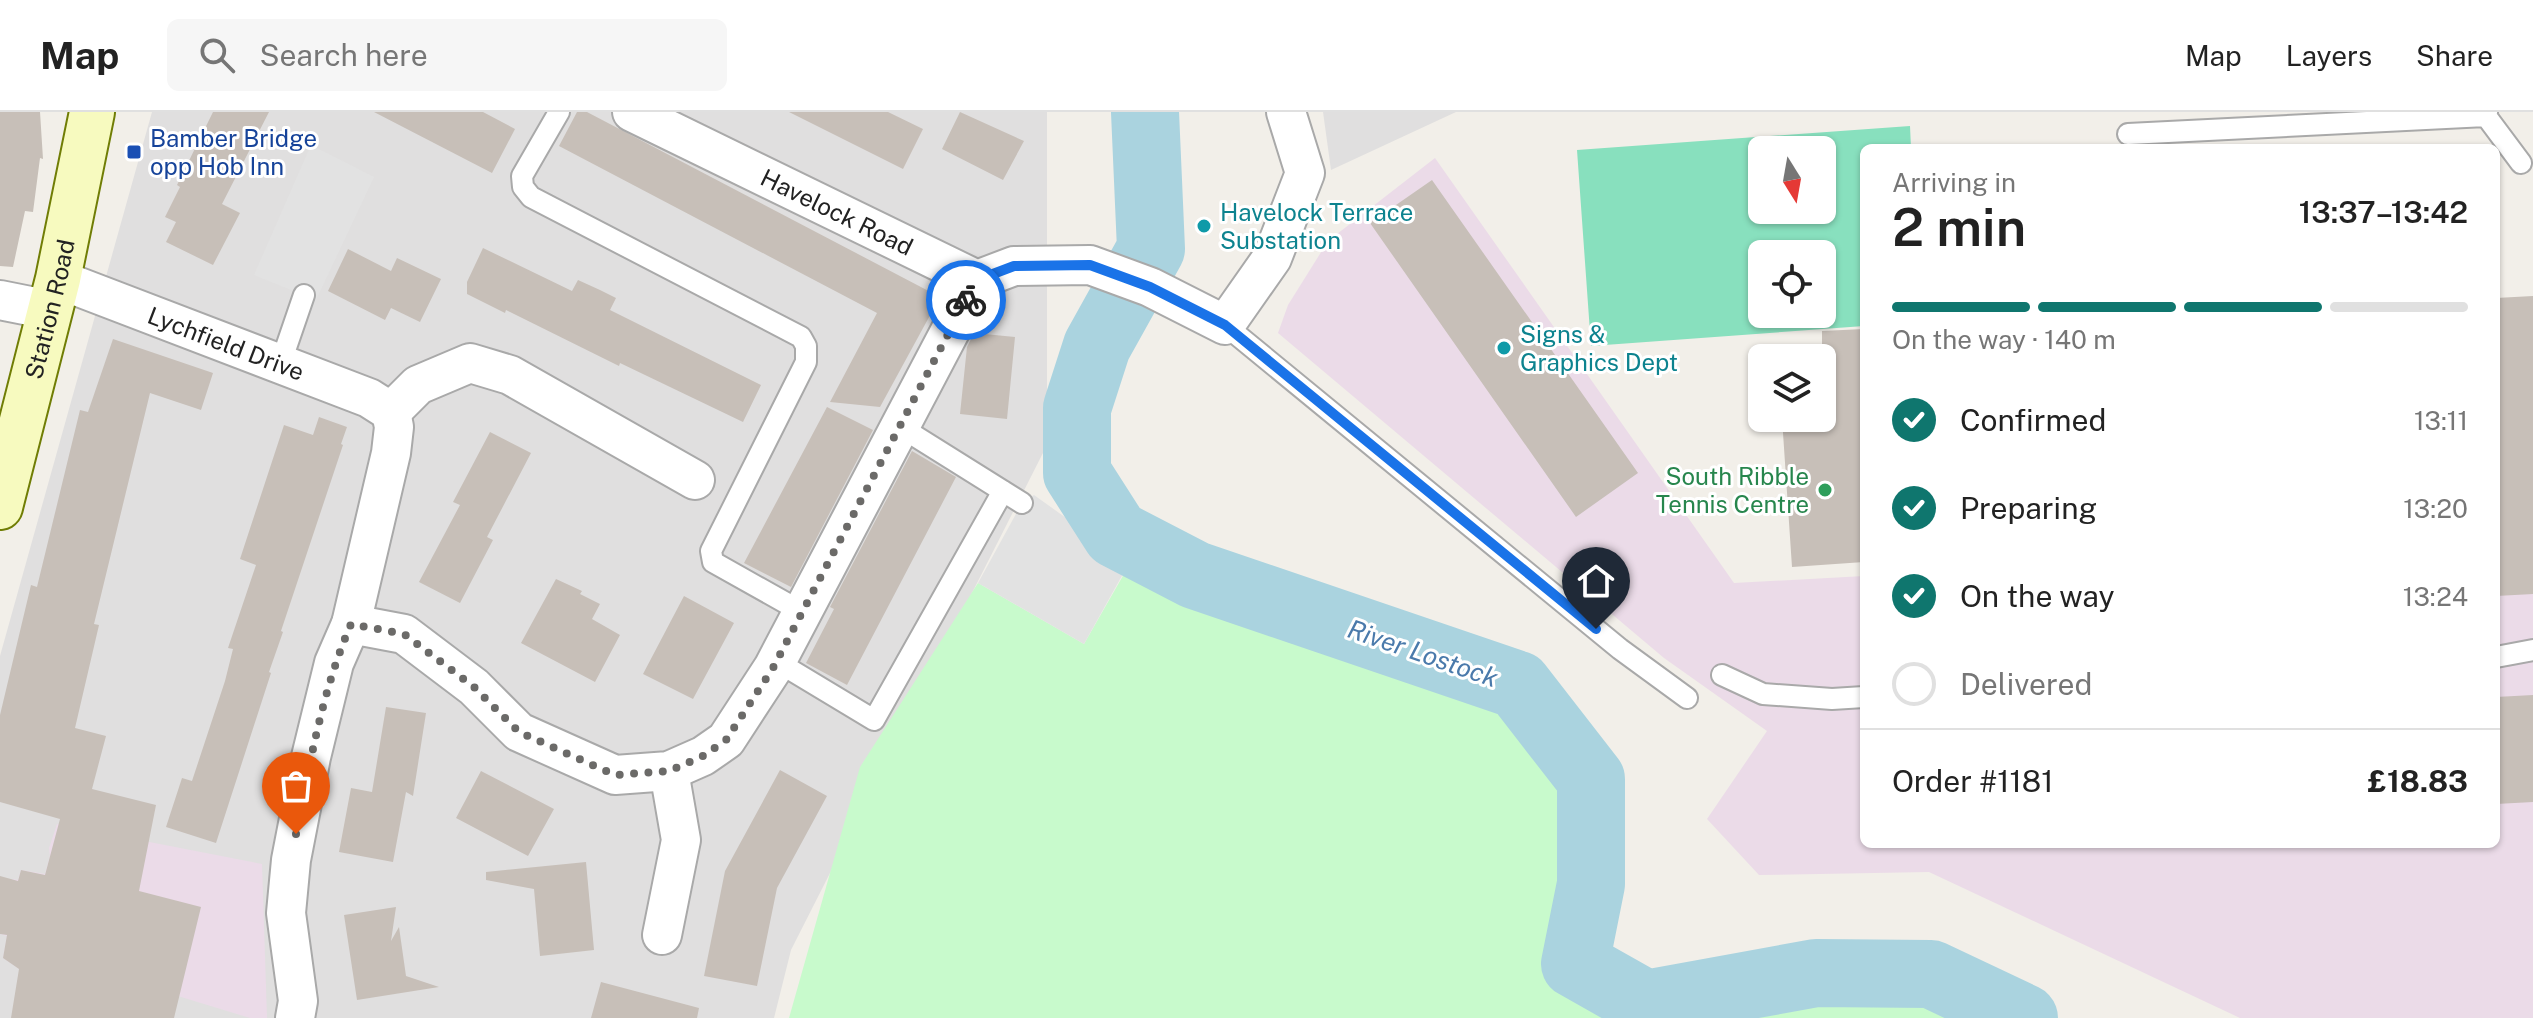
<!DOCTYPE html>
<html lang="en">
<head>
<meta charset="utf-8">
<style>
  :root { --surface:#fff; --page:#f6f6f6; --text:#222; --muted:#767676; --line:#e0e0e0; --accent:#0f766e }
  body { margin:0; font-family:"Public Sans",sans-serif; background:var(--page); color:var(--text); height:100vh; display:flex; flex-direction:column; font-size:30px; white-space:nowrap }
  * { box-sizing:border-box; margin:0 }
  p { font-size:26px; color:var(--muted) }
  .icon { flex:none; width:44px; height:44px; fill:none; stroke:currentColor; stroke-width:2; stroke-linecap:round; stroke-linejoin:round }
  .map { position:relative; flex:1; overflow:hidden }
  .panel { position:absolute; left:1860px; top:32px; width:640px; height:704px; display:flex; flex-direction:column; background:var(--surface); border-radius:12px; box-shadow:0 2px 6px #0004 }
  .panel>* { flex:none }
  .needle { width:52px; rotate:169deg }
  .controls { position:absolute; left:1748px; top:24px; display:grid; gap:16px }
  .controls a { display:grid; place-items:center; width:88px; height:88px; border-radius:12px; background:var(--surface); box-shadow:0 2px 6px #0004; font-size:40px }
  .pin { position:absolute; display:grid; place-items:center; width:68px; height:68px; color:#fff; margin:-82px -34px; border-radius:50% 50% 50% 0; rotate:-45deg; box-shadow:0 0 8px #0007 }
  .pin .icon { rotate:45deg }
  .courier { position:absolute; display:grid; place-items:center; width:80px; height:80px; margin:-40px; border:6px solid #1a73e8; border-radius:50%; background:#fff; color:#222; box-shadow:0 2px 10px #0007 }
  .head em { font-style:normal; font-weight:600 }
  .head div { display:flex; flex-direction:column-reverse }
  .head { display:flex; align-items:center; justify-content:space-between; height:136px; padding:0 32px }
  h1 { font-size:52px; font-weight:600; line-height:60px }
  .bar { display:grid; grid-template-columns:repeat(4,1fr); gap:12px 8px; align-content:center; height:96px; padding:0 32px }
  .bar i { height:10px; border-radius:6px; background:var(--line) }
  .bar .selected { background:var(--accent) }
  .bar p { grid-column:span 4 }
  .line { display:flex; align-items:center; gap:20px; padding:0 32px; border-top:2px solid var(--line) }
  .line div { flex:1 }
  ol { padding:0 32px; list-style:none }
  li { display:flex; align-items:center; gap:24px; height:88px }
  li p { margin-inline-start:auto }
  li .icon { padding:8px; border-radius:50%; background:var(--accent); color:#fff; stroke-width:4 }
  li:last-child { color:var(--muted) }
  li i { width:44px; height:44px; border:4px solid var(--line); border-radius:50% }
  header { display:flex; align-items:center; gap:48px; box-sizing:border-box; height:112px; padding:0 40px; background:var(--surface); border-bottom:2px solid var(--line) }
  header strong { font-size:38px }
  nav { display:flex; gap:44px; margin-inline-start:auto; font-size:28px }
  .search { width:560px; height:72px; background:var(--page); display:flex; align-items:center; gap:20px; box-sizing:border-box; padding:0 28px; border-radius:12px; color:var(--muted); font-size:30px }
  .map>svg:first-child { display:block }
  .residential { fill:#e0dfdf }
  .industrial { fill:#ebdbe8 }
  .park { fill:#c8facc }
  .pitch { fill:#88e0be; fill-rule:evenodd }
  .parking { fill:#e2e2e2 }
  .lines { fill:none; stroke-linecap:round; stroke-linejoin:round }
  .river { stroke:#aad3df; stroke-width:68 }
  .building { fill:#c7bfb8 }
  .lane-casing { stroke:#a9a9a9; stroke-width:24 }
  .street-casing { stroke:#a9a9a9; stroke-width:42 }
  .secondary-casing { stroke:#707d05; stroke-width:48 }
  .lane { stroke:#fff; stroke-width:20 }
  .street { stroke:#fff; stroke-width:38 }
  .secondary { stroke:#f7fabf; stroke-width:44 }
  .done { stroke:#6b6a68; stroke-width:8; stroke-dasharray:0 14.4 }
  .route { stroke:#1a73e8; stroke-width:10 }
  .transit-dot { fill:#1a4fb4; stroke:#fff; stroke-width:3 }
  .culture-dot { fill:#0f9aa8; stroke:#fff; stroke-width:3 }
  .leisure-dot { fill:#2e9e5b; stroke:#fff; stroke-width:3 }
  .labels { text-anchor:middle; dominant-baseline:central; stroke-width:6; stroke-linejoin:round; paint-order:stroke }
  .transit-label { font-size:24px; fill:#164399; stroke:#fff; text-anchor:start }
  .street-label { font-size:24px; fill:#222; stroke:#fff }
  .culture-label { font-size:24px; fill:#0d838f; stroke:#fff; text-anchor:start }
  .leisure-label { font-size:24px; fill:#27864d; stroke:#fff; text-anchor:end }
  .water-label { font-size:26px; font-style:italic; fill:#4a7aab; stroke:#fff }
</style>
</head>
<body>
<header>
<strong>Map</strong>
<div class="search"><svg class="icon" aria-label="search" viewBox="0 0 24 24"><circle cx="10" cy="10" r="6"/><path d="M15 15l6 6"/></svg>Search here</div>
<nav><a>Map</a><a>Layers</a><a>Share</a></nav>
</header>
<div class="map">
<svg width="2533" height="906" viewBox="0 0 2533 906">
  <rect width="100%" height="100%" fill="#f2efe9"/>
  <path class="residential" d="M152 0H1047V333L791 838 774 906H0V544Z
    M1323 0H1456L1331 58Z"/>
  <path class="industrial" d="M1435 46 1734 471 1864 464V732H2496V426L2533 424V906H2240L1929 760 1759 763 1707 707 1767 619 1664 546 1278 221 1288 193 1328 129Z
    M57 712 262 752 267 906H250L122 867 28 863 3 846 7 824 0 822V793L6 794 12 767 18 768 21 758 45 762 50 744 49 736Z"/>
  <path class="park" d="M1140 434 1195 463 1518 573 1591 667 1575 852 1646 892 1816 861 1931 862 2024 906H789L860 655 978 471 1084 532Z"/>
  <path class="pitch" d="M1910 14 1911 36H1864V214L1591 234 1577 38ZM1762 38H1822V98H1762ZM1762 142H1822V202H1762Z"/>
  <path class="parking" d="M311 33 374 65 316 188 254 163Z
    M1034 383 1129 451 1084 532 978 471 1022 391Z"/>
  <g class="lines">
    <path class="river" d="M1145 0 1151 137 1097 234 1077 296V361L1116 422 1195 463 1518 573 1591 667V772L1575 852 1646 892 1816 861 1931 862 2024 906"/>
  </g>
  <path class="building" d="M0 0H40L43 47 40 46 33 100 25 99 13 155 0 154Z
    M213 0H269L222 92 240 101 213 153 166 130 176 110 165 105 180 75 177 73Z
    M374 0H483L515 17 492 61Z
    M577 0H587L940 185 880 295 830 290 877 201 559 34Z
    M789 0H888L923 17 903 57Z
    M960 0 1024 29 1003 68 942 37Z
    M1432 68 1638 361 1576 405 1370 111Z
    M483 136 572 179 578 168 600 178 616 186 610 198 761 273 743 310 620 251 619 254 506 198 505 201 467 182V170Z
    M348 137 391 159 397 146 441 167 420 210 391 196 385 208 328 179Z
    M2533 184V482L2496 484V186Z
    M1864 217V450L1792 455 1782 306H1822V219Z
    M974 221 1015 225 1007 307 960 302 967 235Z
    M113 227 213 261 201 298 150 281 94 512 99 513 75 616 106 624 92 677 156 693 139 779 201 795 174 906H11L19 857 3 846 7 823 0 822V764L18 769 21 758 45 763 60 707 0 690V603L31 473 37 475 80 298 88 300Z
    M827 295 873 318 791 475 744 451Z
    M319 305 347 315 341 332 343 333 281 519 283 520 269 560 271 561 216 731 166 715 182 666 192 669 225 569 233 537 228 536 256 453 240 447 284 313 313 323Z
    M490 320 531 341 487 425 493 428 460 491 419 470 460 393 453 390Z
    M912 339 956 365 847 573 806 551 834 497 830 495Z
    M556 467 582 479 580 482 600 492 592 507 620 523 595 570 521 531Z
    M684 484 734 511 693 587 643 562Z
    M2533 583V690L2496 692V585Z
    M386 595 426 601 413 684 406 680 393 750 339 740 351 676 372 680Z
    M780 658 827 684 777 776 757 874 704 864 725 759Z
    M481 659 554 697 528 744 456 706Z
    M586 750 594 838 540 844 534 777 486 768V760Z
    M396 795 391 829 399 815 406 864 439 875 357 888 344 803Z
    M601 870 699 896 697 906H591Z"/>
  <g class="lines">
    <g class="lane-casing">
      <path id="lane" d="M559 0 522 64 523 75 531 85 801 225 806 234V250L711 439 713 450 802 500
        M2487 0 2486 4 2521 51
        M2128 22 2486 4
        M1225 213 1620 537 1687 586
        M280 253 304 183
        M899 314 1022 391
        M2496 545 2533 538
        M776 549 874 608 1003 379
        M1722 563 1763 582 1832 587 1864 585"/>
    </g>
    <g class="street-casing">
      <g id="street">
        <path id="s1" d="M632 0 977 168 1014 154 1090 153 1150 175 1225 213 1272 146 1305 61 1286 0"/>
        <path id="s2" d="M58 167 369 286 391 300 418 273 470 251 510 263 695 368"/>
        <path d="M0 188 50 198"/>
        <path d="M351 512 404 522 474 575 519 620 615 663 669 659 703 644 726 628 773 556 977 168"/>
        <path d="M662 823 681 728 669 659"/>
        <path d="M295 906 298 889 286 801 291 748 311 645 334 551 351 512 391 341 394 315 391 300"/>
      </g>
    </g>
    <g class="secondary-casing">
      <g id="secondary">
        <path id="s3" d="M0 395 58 167 92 0"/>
      </g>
    </g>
    <use href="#lane" class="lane"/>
    <use href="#street" class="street"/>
    <use href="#secondary" class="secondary"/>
  </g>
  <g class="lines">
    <path class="done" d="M296 722C310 651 322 579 351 512L404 522 474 575 519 620 615 663 669 659 703 644 726 628 773 556 966 188"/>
    <path class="route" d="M966 188 977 168 1014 154 1090 153 1150 175 1225 213 1596 517"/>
  </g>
  <rect class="transit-dot" x="126" y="32" width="16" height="16" rx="4"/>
  <g class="culture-dot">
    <circle cx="1204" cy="114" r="8"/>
    <circle cx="1504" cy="236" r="8"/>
  </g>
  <circle class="leisure-dot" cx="1825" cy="378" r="8"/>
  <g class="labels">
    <g class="transit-label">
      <text x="150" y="26">Bamber Bridge<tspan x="150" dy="28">opp Hob Inn</tspan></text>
    </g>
    <g class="street-label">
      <text stroke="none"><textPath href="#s1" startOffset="228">Havelock Road</textPath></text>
      <text stroke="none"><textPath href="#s3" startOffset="204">Station Road</textPath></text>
      <text stroke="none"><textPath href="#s2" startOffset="180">Lychfield Drive</textPath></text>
    </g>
    <g class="culture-label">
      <text x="1220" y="100">Havelock Terrace<tspan x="1220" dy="28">Substation</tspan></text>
      <text x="1520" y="222">Signs &amp;<tspan x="1520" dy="28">Graphics Dept</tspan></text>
    </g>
    <g class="leisure-label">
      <text x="1809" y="364">South Ribble<tspan x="1809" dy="28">Tennis Centre</tspan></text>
    </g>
    <g class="water-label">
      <text transform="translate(1423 541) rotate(19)">River Lostock</text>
    </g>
  </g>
</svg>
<div class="controls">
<a><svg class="needle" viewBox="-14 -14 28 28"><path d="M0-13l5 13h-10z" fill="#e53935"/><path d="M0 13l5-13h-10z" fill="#767676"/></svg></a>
<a><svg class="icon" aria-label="locate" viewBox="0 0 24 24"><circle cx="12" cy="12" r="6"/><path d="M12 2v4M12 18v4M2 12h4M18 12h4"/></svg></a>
<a><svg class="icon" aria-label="layers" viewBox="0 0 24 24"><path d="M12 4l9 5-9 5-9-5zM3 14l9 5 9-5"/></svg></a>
</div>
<div class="pin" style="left:296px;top:722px;background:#ea580c"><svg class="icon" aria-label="bag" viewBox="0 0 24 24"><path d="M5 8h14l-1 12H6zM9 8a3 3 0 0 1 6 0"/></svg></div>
<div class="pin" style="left:1596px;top:517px;background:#1f2937"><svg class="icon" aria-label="home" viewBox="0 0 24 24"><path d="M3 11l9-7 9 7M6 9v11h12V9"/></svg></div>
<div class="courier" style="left:966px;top:188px"><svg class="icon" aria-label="bike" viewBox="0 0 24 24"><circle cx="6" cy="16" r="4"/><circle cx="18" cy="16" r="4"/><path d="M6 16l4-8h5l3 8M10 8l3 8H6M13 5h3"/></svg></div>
<section class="panel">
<div class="head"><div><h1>2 min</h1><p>Arriving in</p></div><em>13:37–13:42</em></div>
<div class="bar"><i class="selected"></i><i class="selected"></i><i class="selected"></i><i></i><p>On the way · 140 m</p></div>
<ol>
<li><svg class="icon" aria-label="check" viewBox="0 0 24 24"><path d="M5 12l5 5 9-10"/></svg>Confirmed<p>13:11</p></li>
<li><svg class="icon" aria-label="check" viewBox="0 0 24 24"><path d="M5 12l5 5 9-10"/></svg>Preparing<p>13:20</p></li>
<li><svg class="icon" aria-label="check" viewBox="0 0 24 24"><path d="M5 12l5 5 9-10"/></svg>On the way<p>13:24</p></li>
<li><i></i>Delivered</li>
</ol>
<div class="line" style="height:104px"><div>Order #1181</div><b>£18.83</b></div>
</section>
</div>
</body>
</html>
